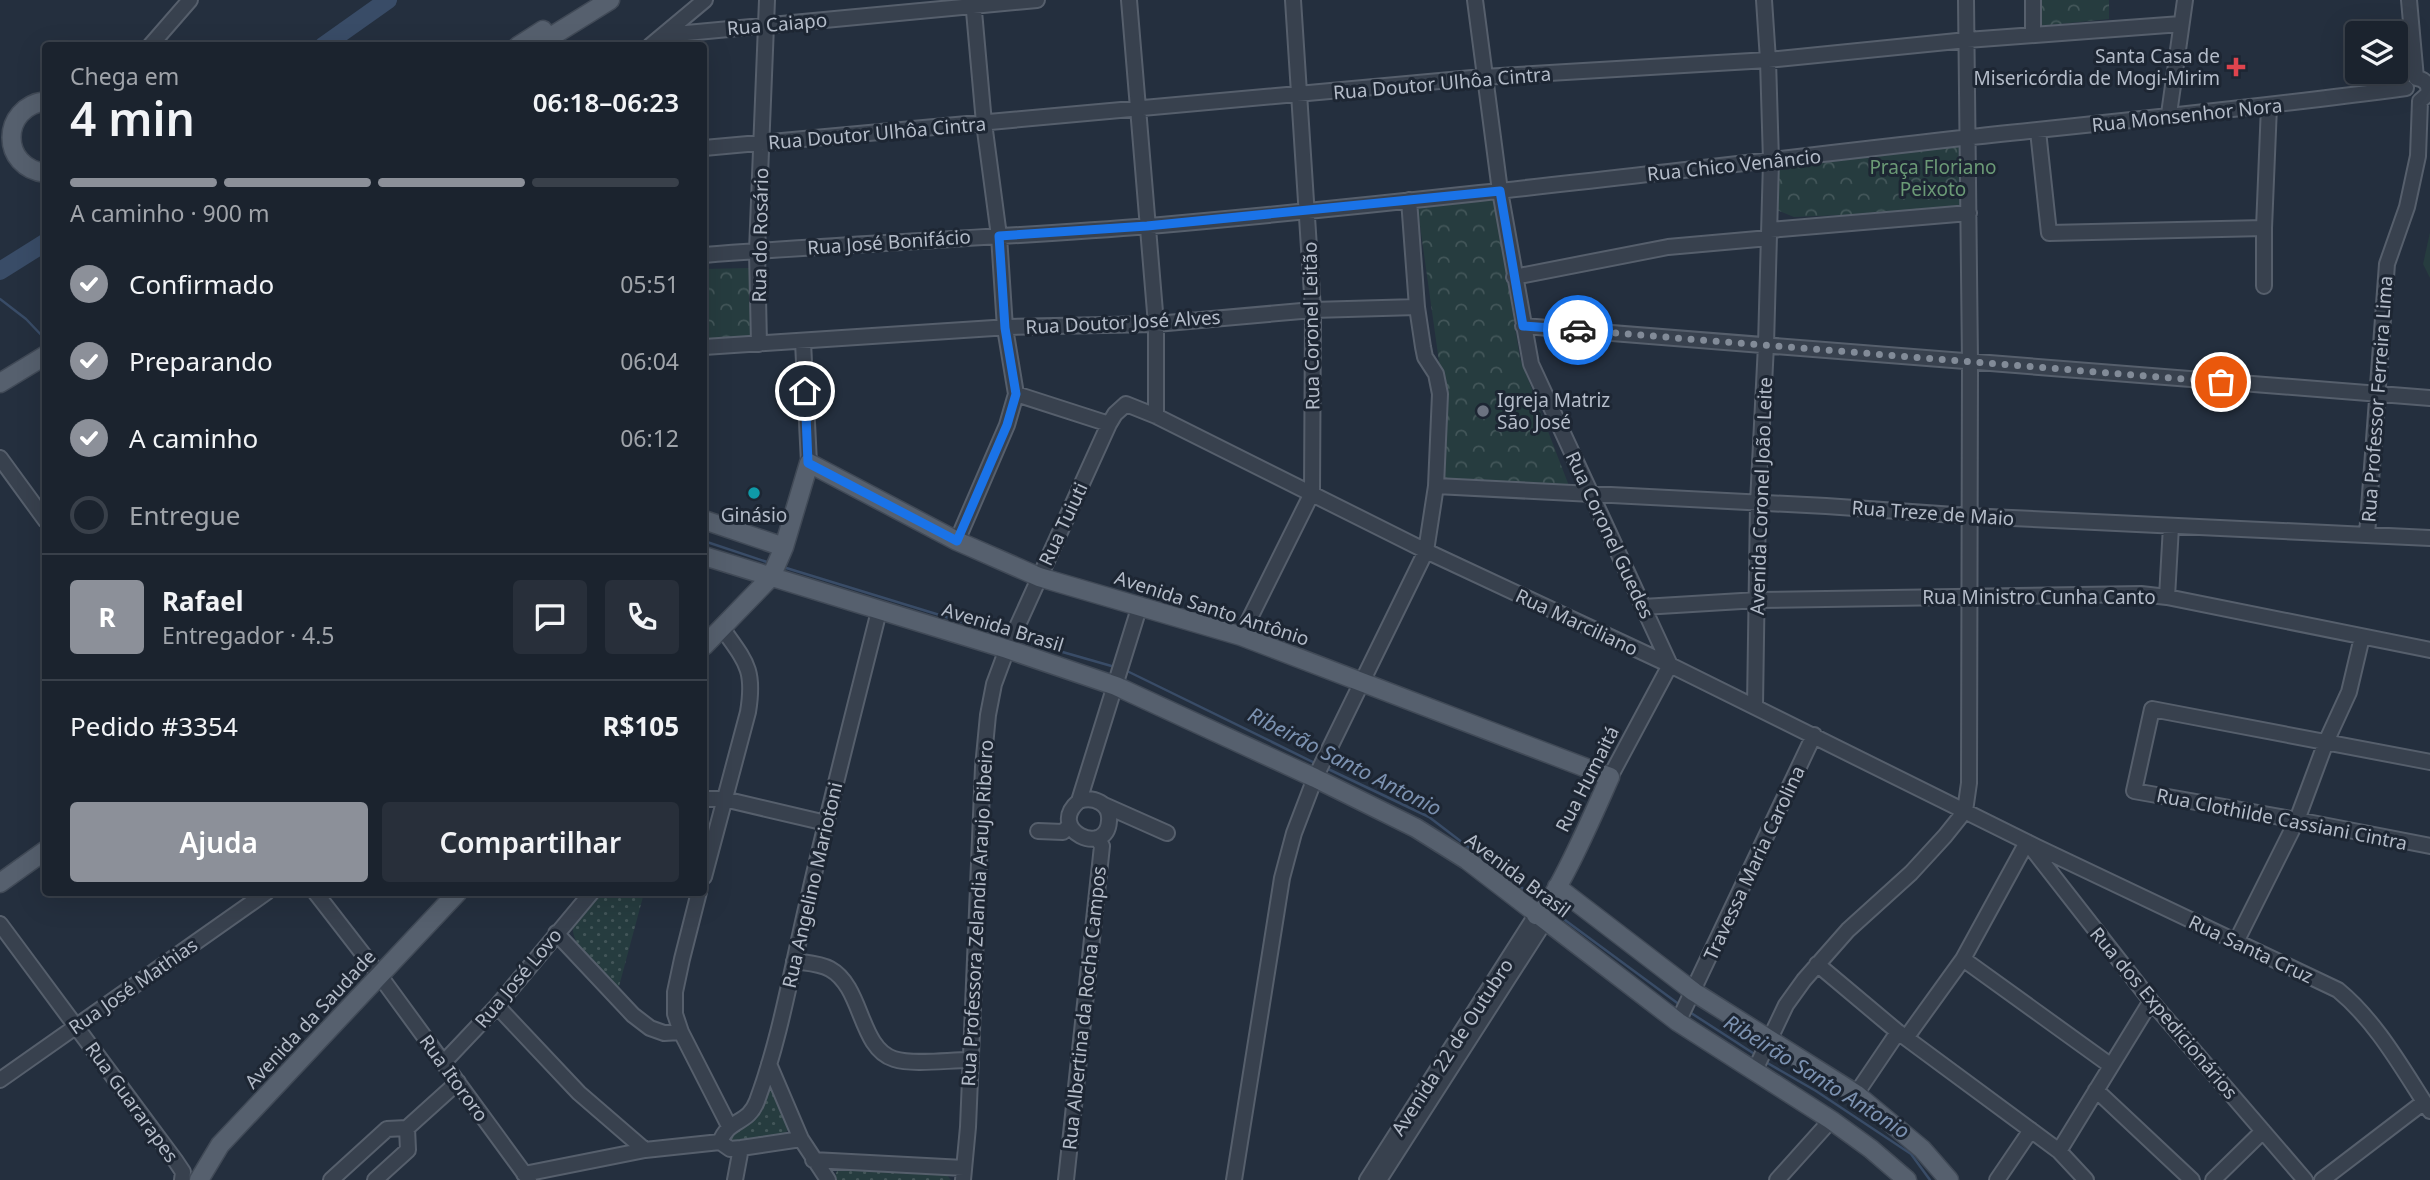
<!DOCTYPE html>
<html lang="pt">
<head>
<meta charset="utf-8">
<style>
  :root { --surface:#1b232e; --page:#282f3a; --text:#f1f3f6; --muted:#a0a4aa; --line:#39404a; --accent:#8c9099 }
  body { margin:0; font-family:"Noto Sans",sans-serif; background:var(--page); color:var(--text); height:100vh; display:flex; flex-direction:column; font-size:26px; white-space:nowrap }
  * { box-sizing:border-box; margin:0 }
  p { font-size:23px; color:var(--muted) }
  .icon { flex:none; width:38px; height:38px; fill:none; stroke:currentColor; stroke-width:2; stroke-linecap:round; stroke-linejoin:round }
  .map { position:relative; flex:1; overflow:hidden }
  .side { position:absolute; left:42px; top:42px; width:665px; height:854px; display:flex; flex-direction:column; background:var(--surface); border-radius:7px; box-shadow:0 7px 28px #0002,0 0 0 2px var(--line) }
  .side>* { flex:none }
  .tools { position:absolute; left:2345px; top:21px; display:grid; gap:14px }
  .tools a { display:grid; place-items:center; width:63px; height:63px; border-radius:7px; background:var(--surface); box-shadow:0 7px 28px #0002,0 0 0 2px var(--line); font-size:35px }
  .pin { position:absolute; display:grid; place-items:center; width:60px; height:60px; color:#fff; margin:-30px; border:4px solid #fff; border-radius:50%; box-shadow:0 2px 7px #0007 }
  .courier { position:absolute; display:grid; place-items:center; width:70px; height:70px; margin:-35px; border:5px solid #1a73e8; border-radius:50%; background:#fff; color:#222; box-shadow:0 2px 9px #0007 }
  .headline em { font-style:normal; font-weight:600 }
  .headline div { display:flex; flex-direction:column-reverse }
  .headline { display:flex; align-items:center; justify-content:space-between; height:119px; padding:0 28px }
  h1 { font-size:46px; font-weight:600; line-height:52px }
  .bar { display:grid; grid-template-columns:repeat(4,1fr); gap:10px 7px; align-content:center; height:84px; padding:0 28px }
  .bar i { height:9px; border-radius:5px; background:var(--line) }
  .bar .selected { background:var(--accent) }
  .bar p { grid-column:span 4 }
  .line { display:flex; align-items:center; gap:18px; padding:0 28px; border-top:2px solid var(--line) }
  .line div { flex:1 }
  .round { display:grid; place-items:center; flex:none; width:74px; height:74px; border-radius:7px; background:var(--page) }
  ol { padding:0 28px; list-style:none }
  li { display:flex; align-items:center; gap:21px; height:77px }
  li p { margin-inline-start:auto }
  li .icon { padding:7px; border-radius:50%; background:var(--accent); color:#fff; stroke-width:4 }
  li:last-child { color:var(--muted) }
  li i { width:38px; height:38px; border:4px solid var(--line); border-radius:50% }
  .button { display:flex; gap:14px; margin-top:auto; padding:14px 28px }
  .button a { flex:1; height:80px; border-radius:7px; background:var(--accent); color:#fff; font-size:28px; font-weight:600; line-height:80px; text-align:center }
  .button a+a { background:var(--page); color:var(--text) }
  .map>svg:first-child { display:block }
  .grass { fill:url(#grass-dots) }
  .park { fill:url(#park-crowns) }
  .pitch { fill:#263c3f }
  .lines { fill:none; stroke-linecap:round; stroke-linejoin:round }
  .stream { stroke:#394c67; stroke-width:2.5 }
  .river { stroke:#394c67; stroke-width:18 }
  .minor-casing { stroke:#565f6c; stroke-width:18 }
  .major-casing { stroke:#414a57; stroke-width:21 }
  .minor { stroke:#38414e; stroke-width:14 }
  .major { stroke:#56606e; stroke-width:18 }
  .done { stroke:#828b98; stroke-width:7; stroke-dasharray:0 12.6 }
  .route { stroke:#1a73e8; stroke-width:9 }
  .health-dot { fill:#e0444e; stroke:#1d2633; stroke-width:2.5 }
  .worship-dot { fill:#6b7280; stroke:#1d2633; stroke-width:2.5 }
  .culture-dot { fill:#0f9aa8; stroke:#1d2633; stroke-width:2.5 }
  .labels { text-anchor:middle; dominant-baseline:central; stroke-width:6; stroke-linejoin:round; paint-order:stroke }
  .street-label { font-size:19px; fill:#b4bcc9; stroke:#1d2633 }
  .poi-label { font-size:19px; fill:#b4bcc9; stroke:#1d2633; text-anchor:end }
  .park-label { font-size:19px; fill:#6b9a76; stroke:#1d2633 }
  .water-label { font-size:21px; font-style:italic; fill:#7c92b1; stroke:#1d2633 }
</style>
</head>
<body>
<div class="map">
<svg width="2430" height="1180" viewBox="0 0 2430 1180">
  <defs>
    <pattern id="grass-dots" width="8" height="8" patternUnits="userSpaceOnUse" patternTransform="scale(1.75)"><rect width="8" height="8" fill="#263c3f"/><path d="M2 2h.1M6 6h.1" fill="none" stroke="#435659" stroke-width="1.8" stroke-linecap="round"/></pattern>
    <pattern id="park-crowns" width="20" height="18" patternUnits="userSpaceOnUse" patternTransform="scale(1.75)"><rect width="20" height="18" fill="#263c3f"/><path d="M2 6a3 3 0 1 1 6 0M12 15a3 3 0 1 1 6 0" fill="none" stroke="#435659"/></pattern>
  </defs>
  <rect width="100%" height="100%" fill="#242f3e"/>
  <path class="grass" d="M604 893H644L618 990C606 977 566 942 574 925 579 913 595 902 604 893Z
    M767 1088H773L791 1126 783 1136 734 1141 730 1137Z
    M839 1168 945 1173 951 1180H836V1173Z"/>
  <path class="park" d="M2040 0H2109V19L2040 26Z
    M1964 141 1967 210 1794 217 1774 209 1777 168Z
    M1494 197 1520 358 1569 486 1443 479 1441 376 1417 204Z
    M749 268 752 337 704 339V269Z"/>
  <path class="pitch" d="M2430 232V278L2423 264Z"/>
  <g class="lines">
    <path class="stream" d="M0 299 26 319 46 340
      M704 541 770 563
      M783 567 1008 636
      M1017 639 1115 667
      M1125 670 1317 764
      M1326 768 1429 817 1539 901
      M1550 909 1680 1005
      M1688 1011 1756 1055
      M1764 1061 1816 1091 1911 1154 1930 1180"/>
    <path class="river" d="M323 46 388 0
      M0 271 46 242"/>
    <g class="minor-casing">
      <path id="minor" d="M1129 0 1156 324V416
        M1475 0 1500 191 1531 364 1670 665 1610 777
        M2033 0V35
        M2409 0 2416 78
        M665 35 1037 0
        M150 46 190 0
        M650 46 705 0
        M2416 78C2425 79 2430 85 2428 94L2420 101
        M2169 114 2185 0
        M2038 131 2049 233 2264 228
        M704 148 1483 77 1768 60 1967 40 2181 24
        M1770 230 1969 213
        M704 255C852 243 1001 238 1150 226 1421 202 1691 169 1962 138 2110 122 2258 108 2406 88
        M1514 277 1668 247 1769 238
        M2264 286V228L2269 106
        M1523 326 2430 398
        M803 342 809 463
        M759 344 757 251 767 0
        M704 347 1009 327 1156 324 1313 310 1417 307
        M1016 394 1109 424
        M0 458 46 521
        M1436 486 1826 506 1969 516 2430 538
        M2367 535 2387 264 2407 207 2418 156 2420 101
        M957 541 1007 425 1016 394 1005 328 999 236 984 123 973 0
        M2167 597 2171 526
        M1643 607 1758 600 2141 594 2167 597 2430 650
        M1241 636 1312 493 1313 310 1293 0
        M1755 706 1758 503 1766 345 1771 161 1768 60 1764 0
        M2430 762 2152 709 2134 791 2297 820 2430 846
        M704 799H724L826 823
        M1079 801C1093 796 1111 803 1109 821 1107 858 1045 830 1079 801L1140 605
        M1104 805 1167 833
        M1038 831 1063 832 1070 825
        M2030 846 2151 1001 2305 1180
        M704 877 748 712C755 669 746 662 722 628
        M315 892 380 976 529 1180
        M699 892 682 959 675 992V1014L681 1032 729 1126
        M0 924 175 1160 183 1172 182 1180
        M556 933 633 1015 650 1028 664 1033 681 1032
        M2236 942 2297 820 2326 742 2349 692 2362 637
        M1963 959 2110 1065
        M794 961C806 963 819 963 830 969 863 987 859 1048 894 1059 913 1065 948 1060 969 1060
        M1817 964 1898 1032 2059 1151 2086 1180
        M497 1006 579 1093 645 1150
        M1678 1022 1814 735
        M1906 1038 1963 959 2027 842
        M444 1062 497 1006 592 892
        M769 1064 801 1139 828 1180
        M1754 1072 1786 1005 1804 980 1848 930 1911 873 1945 836 1965 811 1969 783 1970 363 1966 0
        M0 1080 267 892
        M2096 1090 2192 1180
        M1856 1094 1898 1032
        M720 1142C729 1118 748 1125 757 1101 781 1036 792 967 808 900 830 803 855 707 879 611
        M2059 1151 2151 1001
        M813 1160 964 1168
        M524 1174 645 1150 720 1142 730 1149 741 1148 801 1139
        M331 1180 387 1129 407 1128 458 1082
        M375 1180 408 1150 407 1128
        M735 1180 741 1148
        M963 1180 968 1127 983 767 988 715 994 684 1007 649 1109 424 1115 414 1126 404 1156 416 1426 551 1670 665 2037 847 2338 990C2377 1022 2403 1070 2430 1111
        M1066 1180 1102 846 1097 838
        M1234 1180 1282 878 1294 833 1315 778 1426 551 1436 486 1440 394 1436 374 1425 357 1423 347 1417 307 1409 200
        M1367 1180 1536 915
        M1379 1180 1545 921
        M1777 1180 1831 1120
        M1997 1180 2031 1130
        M2213 1180 2263 1131
        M2322 1180 2424 1102"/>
    </g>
    <g class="major-casing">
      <path id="major" d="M518 46 543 30
        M536 46 610 0
        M46 101C0 107 0 168 46 173
        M0 383 46 355
        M704 520 784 547
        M704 556 1007 649 1116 686 1315 778 1416 828 1467 860 1678 1022 1831 1120 1871 1149 1907 1180
        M704 646 771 577 784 547 809 463 957 541 1039 577 1241 636 1610 777C1599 801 1554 907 1536 915
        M0 883 46 850
        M1557 887 1694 992 1856 1094 1922 1149 1949 1180
        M199 1180 220 1145 458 892"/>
    </g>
    <use href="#minor" class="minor"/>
    <use href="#major" class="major"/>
  </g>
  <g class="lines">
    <path class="done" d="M1578 330 2221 382"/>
    <path class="route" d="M805 391 808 463 957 541 1007 425 1016 394 1005 328 999 236 1147 226 1500 191 1523 326 1578 330"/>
  </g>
  <path class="health-dot" d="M2232.5 56.5h7v7h7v7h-7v7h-7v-7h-7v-7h7z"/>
  <circle class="worship-dot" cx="1483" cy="411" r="7"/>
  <circle class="culture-dot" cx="754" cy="493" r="7"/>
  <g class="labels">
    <g class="street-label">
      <text transform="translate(777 24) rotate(-5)">Rua Caiapo</text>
      <text transform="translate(1442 83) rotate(-5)">Rua Doutor Ulhôa Cintra</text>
      <text transform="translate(2187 115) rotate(-6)">Rua Monsenhor Nora</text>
      <text transform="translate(877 133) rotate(-5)">Rua Doutor Ulhôa Cintra</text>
      <text transform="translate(1734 165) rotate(-6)">Rua Chico Venâncio</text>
      <text transform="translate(760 235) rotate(-89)">Rua do Rosário</text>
      <text transform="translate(889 242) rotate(-4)">Rua José Bonifácio</text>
      <text transform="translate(1123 322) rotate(-3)">Rua Doutor José Alves</text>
      <text transform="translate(1311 326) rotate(-91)">Rua Coronel Leitão</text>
      <text transform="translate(2377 399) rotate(-86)">Rua Professor Ferreira Lima</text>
      <text transform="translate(1761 496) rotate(-88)">Avenida Coronel João Leite</text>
      <text transform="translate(1933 513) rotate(4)">Rua Treze de Maio</text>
      <text transform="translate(1063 524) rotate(-65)">Rua Tuiuti</text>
      <text transform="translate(1610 535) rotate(65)">Rua Coronel Guedes</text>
      <text x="2039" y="597">Rua Ministro Cunha Canto</text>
      <text transform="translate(1212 608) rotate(18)">Avenida Santo Antônio</text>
      <text transform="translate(1577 622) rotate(25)">Rua Marciliano</text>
      <text transform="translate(1003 627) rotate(17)">Avenida Brasil</text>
      <text transform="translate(1587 779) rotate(-63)">Rua Humaitá</text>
      <text transform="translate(2282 819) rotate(11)">Rua Clothilde Cassiani Cintra</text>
      <text transform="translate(1754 863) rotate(-65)">Travessa Maria Carolina</text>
      <text transform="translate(1518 875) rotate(37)">Avenida Brasil</text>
      <text transform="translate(812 885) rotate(-77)">Rua Angelino Mariotoni</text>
      <text transform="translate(977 913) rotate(-87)">Rua Professora Zelandia Araujo Ribeiro</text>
      <text transform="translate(2251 949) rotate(25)">Rua Santa Cruz</text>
      <text transform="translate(518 978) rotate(-50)">Rua José Lovo</text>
      <text transform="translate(133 986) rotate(-35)">Rua José Mathias</text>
      <text transform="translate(1084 1008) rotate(-84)">Rua Albertina da Rocha Campos</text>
      <text transform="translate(2164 1013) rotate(50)">Rua dos Expedicionários</text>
      <text transform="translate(310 1019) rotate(-47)">Avenida da Saudade</text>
      <text transform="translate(1452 1047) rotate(-57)">Avenida 22 de Outubro</text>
      <text transform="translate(454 1078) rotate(54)">Rua Itororo</text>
      <text transform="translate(132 1102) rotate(54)">Rua Guararapes</text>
    </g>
    <g class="poi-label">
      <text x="2220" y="56">Santa Casa de<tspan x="2220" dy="22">Misericórdia de Mogi-Mirim</tspan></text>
      <text x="1497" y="400" text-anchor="start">Igreja Matriz<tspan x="1497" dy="22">São José</tspan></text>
      <text x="754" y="515" text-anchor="middle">Ginásio</text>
    </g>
    <g class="park-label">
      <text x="1933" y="167">Praça Floriano<tspan x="1933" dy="22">Peixoto</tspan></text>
    </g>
    <g class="water-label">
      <text transform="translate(1345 761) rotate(27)">Ribeirão Santo Antonio</text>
      <text transform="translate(1817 1076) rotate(32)">Ribeirão Santo Antonio</text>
    </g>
  </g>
</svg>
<div class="tools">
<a><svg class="icon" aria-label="layers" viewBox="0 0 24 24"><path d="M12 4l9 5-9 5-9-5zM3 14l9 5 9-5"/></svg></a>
</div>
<div class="pin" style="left:2221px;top:382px;background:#ea580c"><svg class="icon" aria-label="bag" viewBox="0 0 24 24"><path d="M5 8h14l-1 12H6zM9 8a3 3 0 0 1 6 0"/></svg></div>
<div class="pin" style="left:805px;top:391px;background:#1f2937"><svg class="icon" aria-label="home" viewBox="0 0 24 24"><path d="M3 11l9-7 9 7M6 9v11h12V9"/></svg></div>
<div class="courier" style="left:1578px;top:330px"><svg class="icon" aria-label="car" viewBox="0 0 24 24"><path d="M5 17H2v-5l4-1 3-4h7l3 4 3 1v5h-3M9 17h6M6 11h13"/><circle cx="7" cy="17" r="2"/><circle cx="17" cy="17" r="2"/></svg></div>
<section class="side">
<div class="headline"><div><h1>4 min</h1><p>Chega em</p></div><em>06:18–06:23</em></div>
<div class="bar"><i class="selected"></i><i class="selected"></i><i class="selected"></i><i></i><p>A caminho · 900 m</p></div>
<ol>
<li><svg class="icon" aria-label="check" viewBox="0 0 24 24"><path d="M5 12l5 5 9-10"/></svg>Confirmado<p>05:51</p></li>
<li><svg class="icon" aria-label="check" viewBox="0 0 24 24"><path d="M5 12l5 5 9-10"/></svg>Preparando<p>06:04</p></li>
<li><svg class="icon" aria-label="check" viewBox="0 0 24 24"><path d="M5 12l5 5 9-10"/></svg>A caminho<p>06:12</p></li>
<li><i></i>Entregue</li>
</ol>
<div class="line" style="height:126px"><b class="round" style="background:var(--accent);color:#fff">R</b><div><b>Rafael</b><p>Entregador · 4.5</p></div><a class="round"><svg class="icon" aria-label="chat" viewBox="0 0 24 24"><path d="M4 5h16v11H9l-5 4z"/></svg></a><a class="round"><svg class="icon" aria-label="phone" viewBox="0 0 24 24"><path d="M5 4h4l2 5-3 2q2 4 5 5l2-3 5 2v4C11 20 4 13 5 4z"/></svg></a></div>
<div class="line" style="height:91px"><div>Pedido #3354</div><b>R$105</b></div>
<div class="button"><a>Ajuda</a><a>Compartilhar</a></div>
</section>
</div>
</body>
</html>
